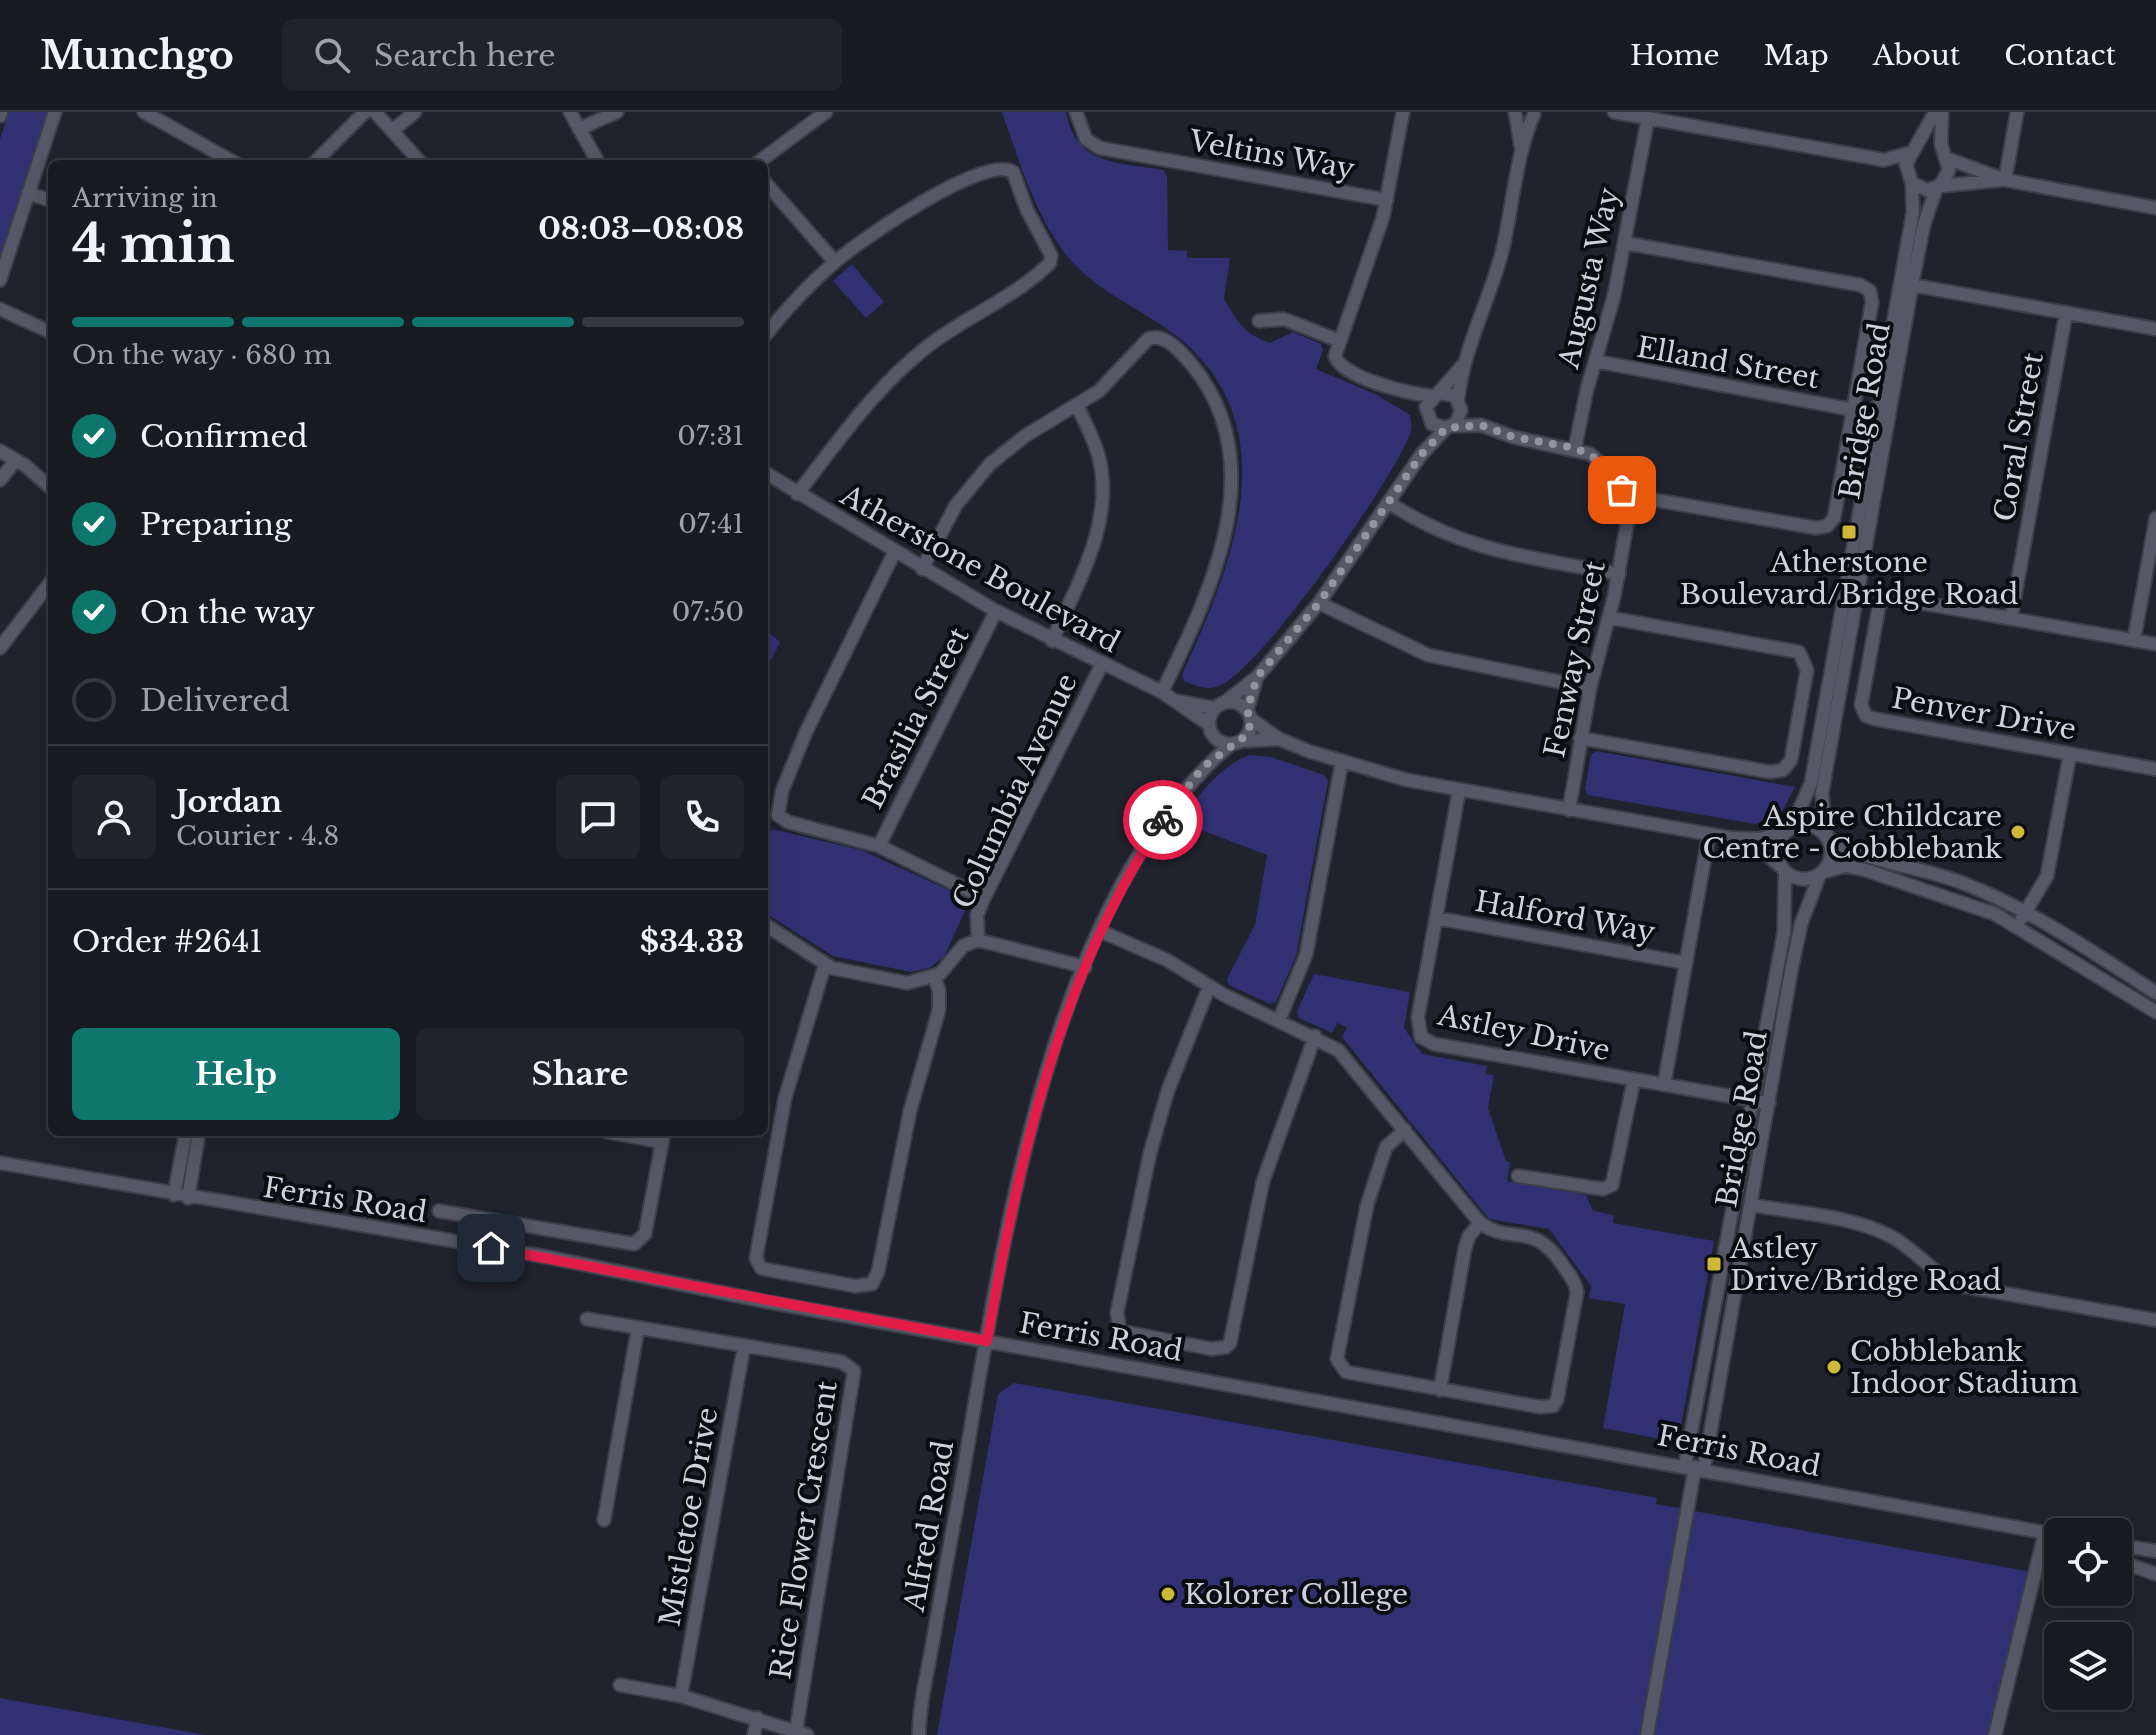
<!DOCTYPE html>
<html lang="en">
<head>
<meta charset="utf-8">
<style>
  :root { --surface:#181a22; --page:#21232a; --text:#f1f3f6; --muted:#9fa1a5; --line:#363840; --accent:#0f766e }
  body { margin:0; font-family:"Libre Baskerville",serif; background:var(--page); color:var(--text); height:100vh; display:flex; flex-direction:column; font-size:30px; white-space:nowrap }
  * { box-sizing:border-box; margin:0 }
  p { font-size:26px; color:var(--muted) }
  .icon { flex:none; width:44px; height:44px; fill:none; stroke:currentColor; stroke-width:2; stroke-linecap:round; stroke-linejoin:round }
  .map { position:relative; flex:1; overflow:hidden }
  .sheet { position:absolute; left:48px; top:48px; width:720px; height:976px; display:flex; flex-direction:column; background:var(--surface); border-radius:12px; box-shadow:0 8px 32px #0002,0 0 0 2px var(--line) }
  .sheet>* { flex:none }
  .buttons { position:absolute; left:2044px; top:1406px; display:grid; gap:16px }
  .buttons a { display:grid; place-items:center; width:88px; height:88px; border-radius:12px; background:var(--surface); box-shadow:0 8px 32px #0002,0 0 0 2px var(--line); font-size:40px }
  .pin { position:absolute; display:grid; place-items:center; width:68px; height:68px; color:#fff; margin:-34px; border-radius:16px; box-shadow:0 4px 12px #0006 }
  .courier { position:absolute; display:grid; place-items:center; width:80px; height:80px; margin:-40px; border:6px solid #e11d48; border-radius:50%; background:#fff; color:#222; box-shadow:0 2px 10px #0007 }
  .overview em { font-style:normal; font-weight:700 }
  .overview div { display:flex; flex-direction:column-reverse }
  .overview { display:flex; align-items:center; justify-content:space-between; height:136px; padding:0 24px }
  h1 { font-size:52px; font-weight:700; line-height:60px }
  .bar { display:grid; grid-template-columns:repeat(4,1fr); gap:12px 8px; align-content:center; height:96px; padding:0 24px }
  .bar i { height:10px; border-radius:6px; background:var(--line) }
  .bar .selected { background:var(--accent) }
  .bar p { grid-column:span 4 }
  .line { display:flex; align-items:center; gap:20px; padding:0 24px; border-top:2px solid var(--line) }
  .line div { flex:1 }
  .round { display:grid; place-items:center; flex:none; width:84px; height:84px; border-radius:12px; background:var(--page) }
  ol { padding:0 24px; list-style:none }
  li { display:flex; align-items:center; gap:24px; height:88px }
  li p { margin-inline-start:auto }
  li .icon { padding:8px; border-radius:50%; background:var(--accent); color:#fff; stroke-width:4 }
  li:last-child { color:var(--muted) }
  li i { width:44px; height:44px; border:4px solid var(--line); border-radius:50% }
  .primary-button { display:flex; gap:16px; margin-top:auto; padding:16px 24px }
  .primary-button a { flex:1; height:92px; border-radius:12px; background:var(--accent); color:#fff; font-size:32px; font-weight:700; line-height:92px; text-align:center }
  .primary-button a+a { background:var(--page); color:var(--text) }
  header { display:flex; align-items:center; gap:48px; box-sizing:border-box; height:112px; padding:0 40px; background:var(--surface); border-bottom:2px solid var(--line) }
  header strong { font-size:38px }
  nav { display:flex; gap:44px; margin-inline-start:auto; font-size:28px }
  .search { width:560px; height:72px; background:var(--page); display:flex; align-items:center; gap:20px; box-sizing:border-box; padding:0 28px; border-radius:12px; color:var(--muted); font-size:30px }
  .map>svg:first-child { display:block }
  .green { fill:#313073 }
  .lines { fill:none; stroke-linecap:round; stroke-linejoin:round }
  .minor-casing { stroke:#3d3e49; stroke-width:16 }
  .minor { stroke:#575867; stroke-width:12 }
  .done { stroke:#92949e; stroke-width:8; stroke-dasharray:0 14.4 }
  .route { stroke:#e11d48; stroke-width:10 }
  .poi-dot { fill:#ceb838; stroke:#0b0c11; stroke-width:3 }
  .labels { text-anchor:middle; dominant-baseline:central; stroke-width:8; stroke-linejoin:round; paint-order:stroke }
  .street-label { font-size:28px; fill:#d0d1da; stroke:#0b0c11 }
  .poi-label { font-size:28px; fill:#d0d1da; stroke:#0b0c11; text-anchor:start }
</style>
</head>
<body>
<header>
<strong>Munchgo</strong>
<div class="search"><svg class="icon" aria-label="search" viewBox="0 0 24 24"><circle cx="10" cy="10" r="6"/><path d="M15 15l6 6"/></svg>Search here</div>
<nav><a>Home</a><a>Map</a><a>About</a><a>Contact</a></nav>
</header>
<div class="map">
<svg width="2156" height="1623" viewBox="0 0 2156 1623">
  <rect width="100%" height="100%" fill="#20222e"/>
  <path class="green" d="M9 0H52L0 159V27Z
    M1002 0H1066C1076 54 1118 50 1163 58L1167 64 1168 138 1187 139V146H1230L1224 187C1239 210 1243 222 1270 231L1293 220 1321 232 1323 238 1316 257 1377 283 1410 303C1412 312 1412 318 1408 327 1386 377 1269 544 1225 571 1211 580 1198 575 1184 569L1182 563C1229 460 1289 322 1184 230 1147 198 1100 184 1067 144 1034 102 1020 50 1002 0Z
    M852 152 884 190 866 206 833 169Z
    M764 517 780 530 772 547 764 543Z
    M1596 639 1795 675 1779 705 1755 712 1588 683 1585 677 1591 643Z
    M1250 643 1271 645 1324 663 1328 669 1296 844 1276 890 1270 892 1229 873 1227 867 1255 813 1267 743 1180 710C1197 685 1220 653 1250 643Z
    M771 717 861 738 964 785 967 795 944 845 929 856 911 860 833 844 764 800V751Z
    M1314 862 1410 880 1404 916 1422 942 1487 954 1486 962 1494 963 1488 996 1506 1049 1510 1050 1507 1069 1586 1083 1593 1099 1614 1103 1613 1111 1714 1129 1680 1320 1666 1328 1603 1316 1625 1192 1589 1186 1591 1174 1549 1117 1489 1107 1342 925 1347 915 1337 911 1332 921 1299 906 1297 899Z
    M1014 1271 1657 1386 1656 1392 2032 1460 1993 1623H937L998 1282Z
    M0 1586 206 1623H0Z"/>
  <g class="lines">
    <g class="minor-casing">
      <path id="minor" d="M144 0 237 52
        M375 0 422 52
        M570 0 599 52
        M1076 0 1086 27 1100 36 1387 88
        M1403 0 1383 105 1335 244C1342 266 1412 283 1433 284
        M1515 0 1521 35
        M1614 0 1884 48 1913 40
        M1935 0 1906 52 1912 71 1927 78 1940 74 1949 58 1941 32 1942 0
        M0 4 1 0
        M579 17 617 0
        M392 19 415 0
        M1946 46 2005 68 2156 96
        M313 52 365 0
        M756 52 826 0
        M2005 68 2017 0
        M764 69 835 150
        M1940 74 2002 68
        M28 81 52 89
        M1625 131 1860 173 1870 179 1872 190 1834 406 1827 414 1816 416 1655 388 1626 389
        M0 168 55 0
        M1912 173 2156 217
        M0 197 52 221
        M1259 209 1284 207 1340 229
        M764 225C786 197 809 172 836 149 861 128 985 41 1013 60L1027 98 1051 143 1050 151C1014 186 967 204 928 234 875 275 837 331 797 382
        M1595 249 1854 298
        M1440 281 1455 284 1461 298 1456 311 1446 316 1432 312 1426 295 1463 253
        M1458 288C1463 237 1489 190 1502 140 1513 95 1515 45 1534 2
        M1452 314 1481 313 1513 325 1590 342 1611 360 1626 389 1627 412 1614 485 1590 576 1569 698
        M1575 336 1587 277 1614 184 1648 6
        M0 339 26 354 52 377
        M764 360 996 499 1162 580 1208 612
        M0 368 16 348
        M1391 392C1465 440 1534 446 1619 462
        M894 441 806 620 782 679 778 703 788 710 879 734 984 786
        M922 457 956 393 990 352 1025 324 1099 279 1148 227C1165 220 1182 241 1192 253 1274 353 1210 481 1162 580
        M1319 491 1428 543 1590 576
        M2011 506 2066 201
        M2134 528 2156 406
        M1052 529C1077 472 1115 410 1099 346 1095 329 1085 311 1078 295
        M2156 532 1887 485 1879 494 1861 593 1866 604 1875 607 2156 657
        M0 536 52 468
        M1177 589 1214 596
        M1209 611a21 21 0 1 1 42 0a21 21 0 1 1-42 0Z
        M1225 590 1257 565 1319 491 1421 343 1446 316
        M1247 599 1257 565
        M1251 607 1279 627 1311 640 1407 668 1731 726 1759 727 1785 720
        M1580 626 1770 660 1783 658 1791 648 1807 558 1799 540 1611 506
        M1242 629 1279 627
        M1459 679 1418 905 1421 925 1434 932 1769 991
        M1777 740a27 27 0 1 1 54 0a27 27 0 1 1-54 0Z
        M1792 715 1811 671 1913 100 1912 71
        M1826 723 1822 681 1912 173 1924 112 1937 75
        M1827 725C1869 753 1919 753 1965 772 2034 799 2094 841 2156 881
        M1741 730 1765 741 1780 754
        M879 734 996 499
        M1823 760 1846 754 1865 758 1995 802 2156 900
        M1436 806 1686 851
        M2022 806 2047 764 2070 642
        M764 812 832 856 907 871 940 862 963 834 978 828 1085 855
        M1100 819 1167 848 1224 883 1338 938 1480 1111C1513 1134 1532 1108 1562 1152 1569 1162 1575 1169 1577 1180L1557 1288 1553 1294 1540 1295 1346 1260 1337 1247 1367 1093 1386 1035 1405 1018
        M978 828 977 803 984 786 1102 552
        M825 852 785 986 756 1146 761 1156 769 1158 855 1174 872 1172 878 1160 910 999 939 898V878L934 865
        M1209 875 1168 978 1150 1041 1117 1201 1120 1219 1212 1237 1226 1235 1230 1231 1263 1069 1315 924
        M1279 908 1306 843 1342 649
        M1664 973 1709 722
        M608 1020 661 1030
        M0 1051 547 1145 763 1189 2058 1423
        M1518 1064 1603 1077 1612 1073 1634 967
        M174 1083 186 1020
        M188 1086 199 1020
        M1751 1093C1795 1101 1850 1103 1890 1124 1917 1138 1933 1163 1962 1174L2156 1208
        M439 1099 634 1132 645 1122 664 1020
        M587 1207 842 1250 854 1259 796 1619
        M1440 1278 1465 1136 1469 1124 1480 1111
        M1685 1353 1784 820 1785 760
        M1704 1357 1791 860 1801 812 1820 762
        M604 1408 638 1216
        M2118 1433 2156 1439
        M2118 1449 2156 1462
        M620 1573 681 1584 807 1623
        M681 1584 744 1234
        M754 1623 757 1606
        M919 1623C919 1593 927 1563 932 1534 941 1482 950 1431 960 1379 1000 1151 1045 790 1230 633
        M1647 1623 1695 1355
        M1995 1623 2045 1420"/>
    </g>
    <use href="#minor" class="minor"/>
  </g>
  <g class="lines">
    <path class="done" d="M1163 708 1203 655 1248 622 1251 607 1247 599 1257 565 1319 491 1421 343 1446 316 1481 313 1513 325 1575 336 1603 350 1622 378"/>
    <path class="route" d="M491 1136 987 1229C1019 1048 1059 863 1163 708"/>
  </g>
  <g class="poi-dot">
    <rect x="1841" y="412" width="16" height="16" rx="4"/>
    <circle cx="2018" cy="720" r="8"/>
    <rect x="1706" y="1144" width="16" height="16" rx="4"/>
    <circle cx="1834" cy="1255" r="8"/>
    <circle cx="1168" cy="1482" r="8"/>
  </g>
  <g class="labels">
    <g class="street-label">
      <text transform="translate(1272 43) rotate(10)">Veltins Way</text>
      <text transform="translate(1589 166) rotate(-77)">Augusta Way</text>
      <text transform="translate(1728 251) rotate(10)">Elland Street</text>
      <text transform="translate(1865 299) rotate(-80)">Bridge Road</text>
      <text transform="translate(2019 325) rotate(-80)">Coral Street</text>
      <text transform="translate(980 457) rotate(29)">Atherstone Boulevard</text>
      <text transform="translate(1575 547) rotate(-78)">Fenway Street</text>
      <text transform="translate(1984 602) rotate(10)">Penver Drive</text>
      <text transform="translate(916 606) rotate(-63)">Brasilia Street</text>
      <text transform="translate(1015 679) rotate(-65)">Columbia Avenue</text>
      <text transform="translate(1565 805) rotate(10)">Halford Way</text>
      <text transform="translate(1524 921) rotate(12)">Astley Drive</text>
      <text transform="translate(1742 1007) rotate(-80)">Bridge Road</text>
      <text transform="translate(345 1088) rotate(9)">Ferris Road</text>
      <text transform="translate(1101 1225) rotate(10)">Ferris Road</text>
      <text transform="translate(1739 1339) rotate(11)">Ferris Road</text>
      <text transform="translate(689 1405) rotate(-80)">Mistletoe Drive</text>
      <text transform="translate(929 1414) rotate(-80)">Alfred Road</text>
      <text transform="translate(804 1418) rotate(-81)">Rice Flower Crescent</text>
    </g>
    <g class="poi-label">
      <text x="1849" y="450" text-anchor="middle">Atherstone<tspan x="1849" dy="32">Boulevard/Bridge Road</tspan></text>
      <text x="2002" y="704" text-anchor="end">Aspire Childcare<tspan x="2002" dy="32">Centre - Cobblebank</tspan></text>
      <text x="1730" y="1136">Astley<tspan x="1730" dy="32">Drive/Bridge Road</tspan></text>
      <text x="1850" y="1239">Cobblebank<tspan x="1850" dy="32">Indoor Stadium</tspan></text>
      <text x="1184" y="1482">Kolorer College</text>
    </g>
  </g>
</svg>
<div class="buttons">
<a><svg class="icon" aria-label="locate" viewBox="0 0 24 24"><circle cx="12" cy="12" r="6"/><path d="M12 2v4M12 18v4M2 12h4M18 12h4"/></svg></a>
<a><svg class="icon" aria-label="layers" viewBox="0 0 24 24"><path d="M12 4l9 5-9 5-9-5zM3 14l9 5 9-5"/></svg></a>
</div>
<div class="pin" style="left:1622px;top:378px;background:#ea580c"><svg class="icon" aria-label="bag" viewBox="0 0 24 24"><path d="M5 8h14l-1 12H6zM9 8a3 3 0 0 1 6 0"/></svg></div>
<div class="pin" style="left:491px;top:1136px;background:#1f2937"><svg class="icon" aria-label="home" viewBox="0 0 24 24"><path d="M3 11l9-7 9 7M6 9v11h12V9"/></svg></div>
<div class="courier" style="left:1163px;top:708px"><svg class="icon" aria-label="bike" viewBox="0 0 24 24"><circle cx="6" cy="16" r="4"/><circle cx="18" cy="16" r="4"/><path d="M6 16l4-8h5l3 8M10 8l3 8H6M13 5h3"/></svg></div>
<section class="sheet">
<div class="overview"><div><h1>4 min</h1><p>Arriving in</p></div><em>08:03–08:08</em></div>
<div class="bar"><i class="selected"></i><i class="selected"></i><i class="selected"></i><i></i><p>On the way · 680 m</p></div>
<ol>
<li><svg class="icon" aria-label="check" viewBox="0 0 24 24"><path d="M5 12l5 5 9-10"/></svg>Confirmed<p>07:31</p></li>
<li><svg class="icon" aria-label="check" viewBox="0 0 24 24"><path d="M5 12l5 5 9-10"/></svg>Preparing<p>07:41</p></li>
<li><svg class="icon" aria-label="check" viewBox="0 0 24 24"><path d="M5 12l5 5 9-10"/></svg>On the way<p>07:50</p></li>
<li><i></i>Delivered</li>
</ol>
<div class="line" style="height:144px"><a class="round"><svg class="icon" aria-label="person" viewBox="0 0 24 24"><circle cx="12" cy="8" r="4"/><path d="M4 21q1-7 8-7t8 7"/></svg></a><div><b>Jordan</b><p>Courier · 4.8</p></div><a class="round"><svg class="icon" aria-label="chat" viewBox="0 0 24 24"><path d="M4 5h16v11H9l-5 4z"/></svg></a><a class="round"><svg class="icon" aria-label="phone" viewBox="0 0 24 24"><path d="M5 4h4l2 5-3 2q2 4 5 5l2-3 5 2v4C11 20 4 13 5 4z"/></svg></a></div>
<div class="line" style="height:104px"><div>Order #2641</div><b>$34.33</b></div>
<div class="primary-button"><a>Help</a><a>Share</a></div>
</section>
</div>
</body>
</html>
